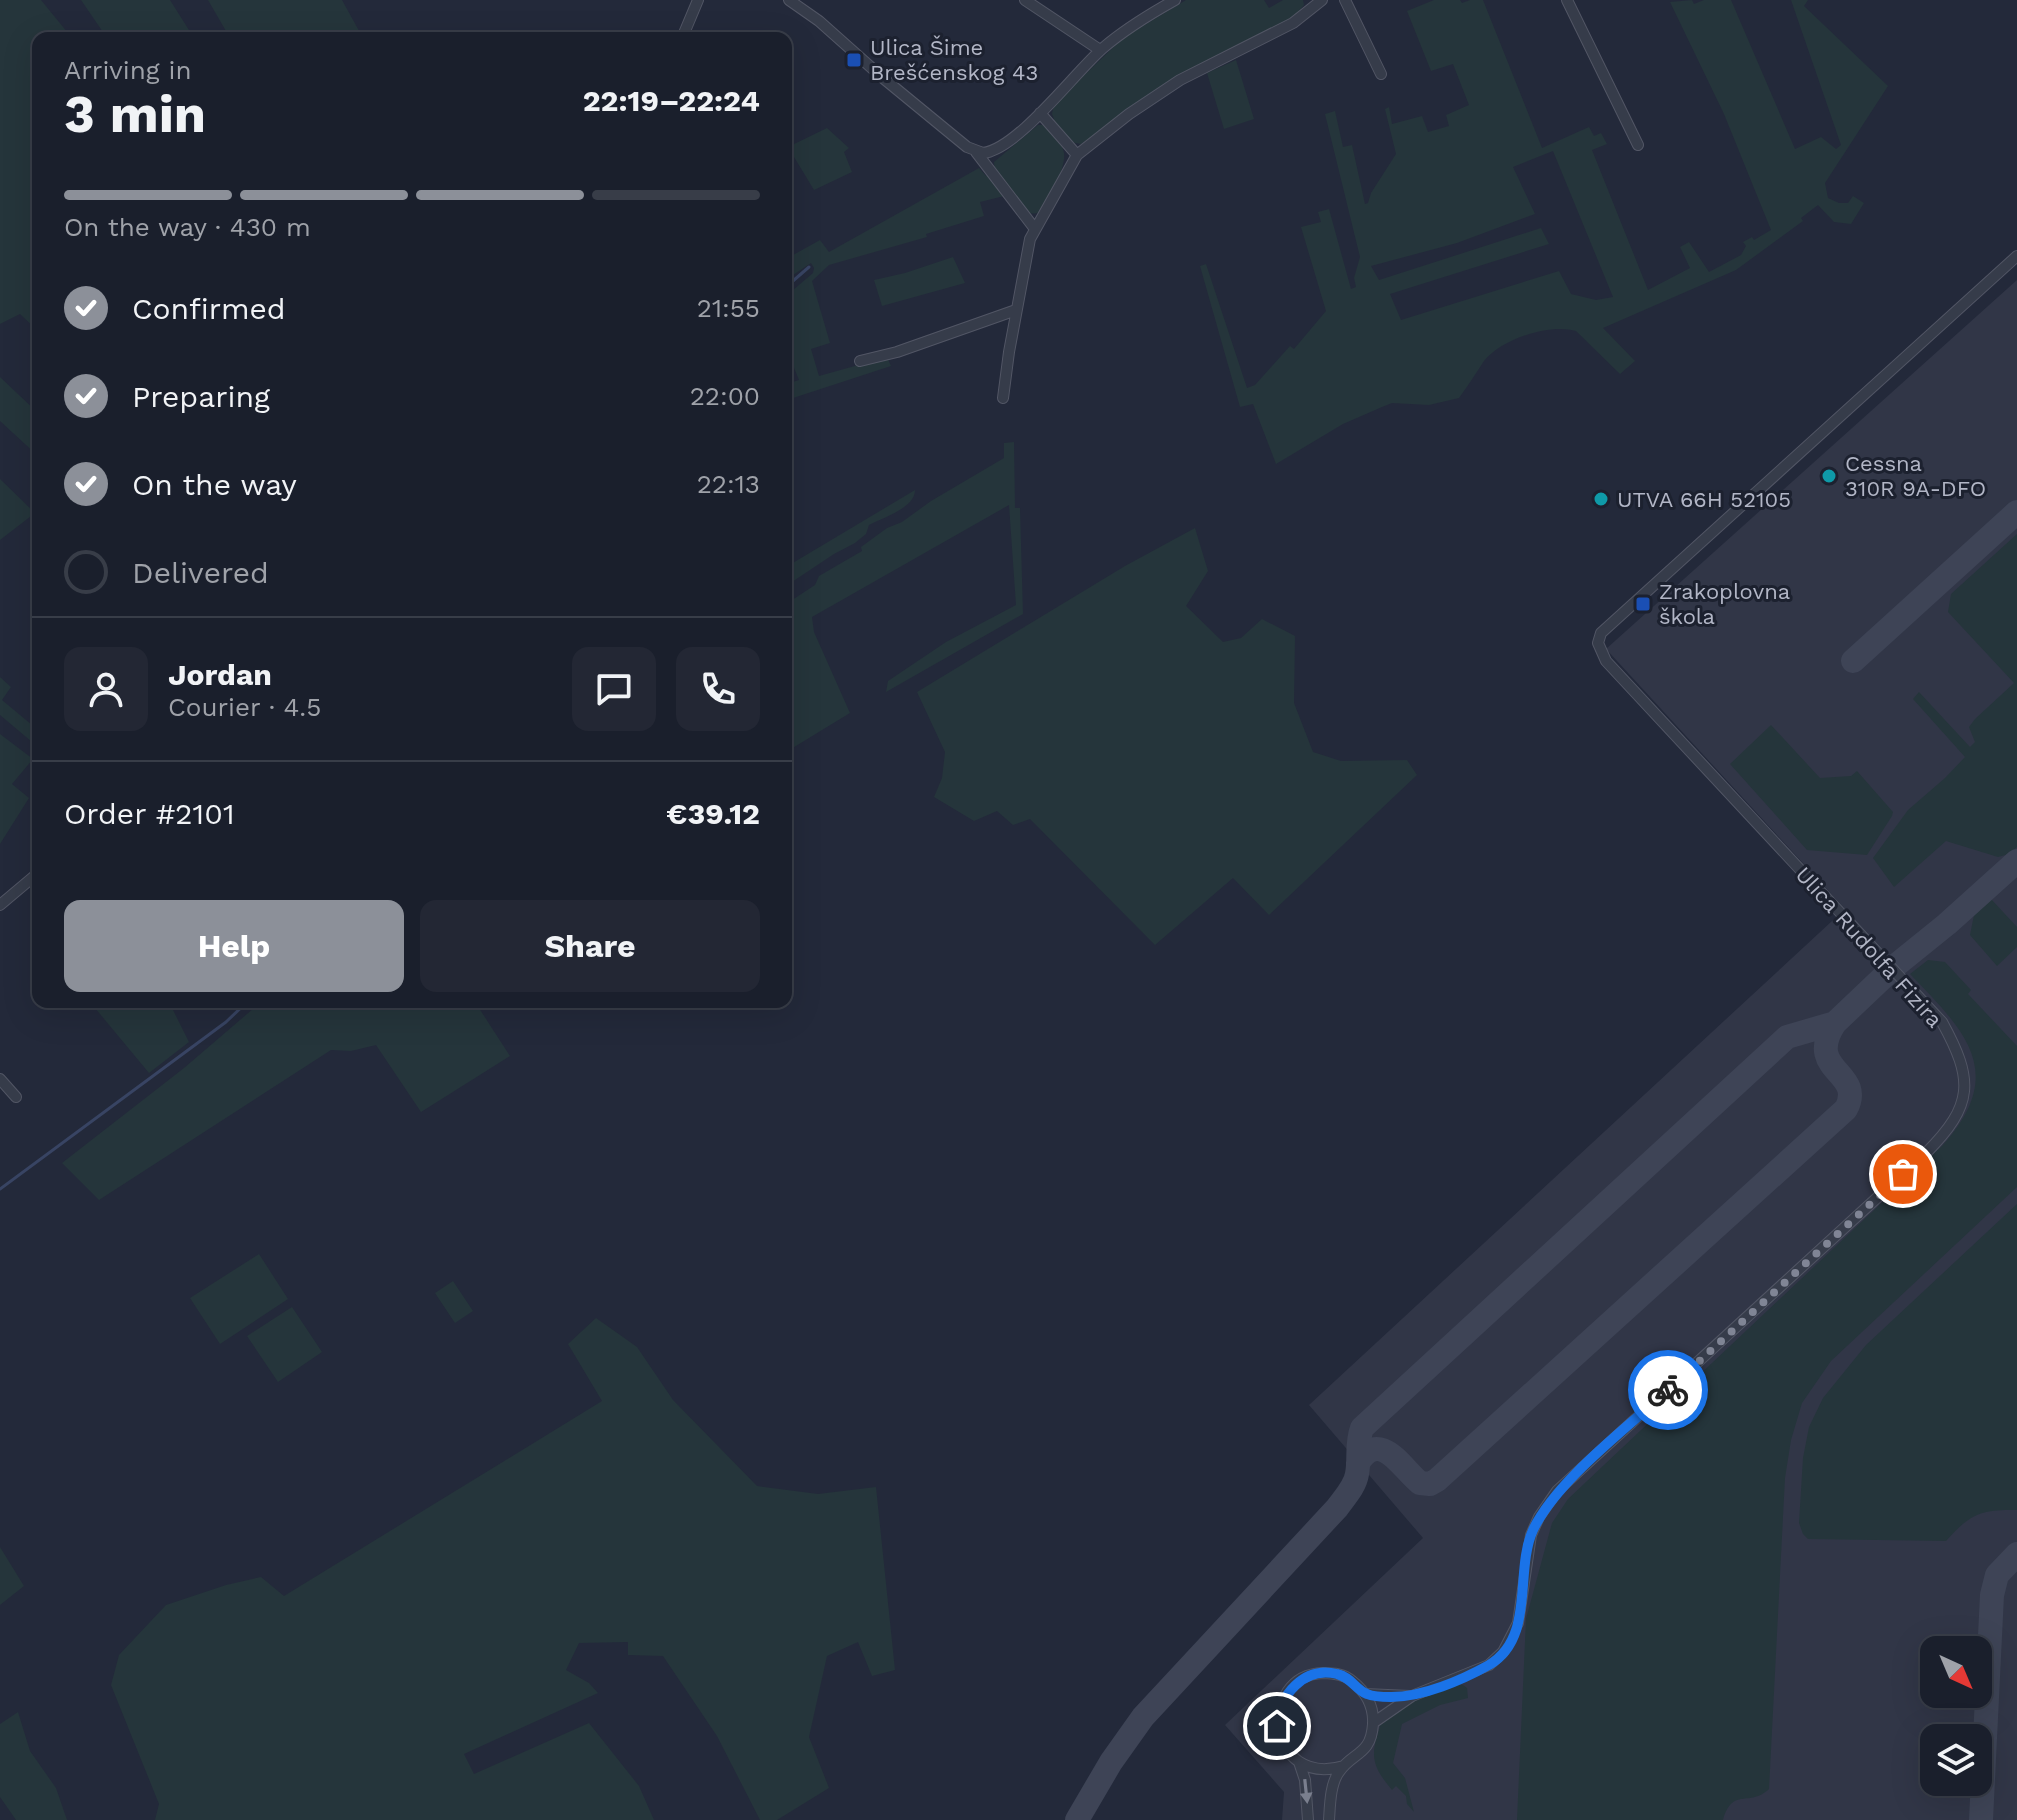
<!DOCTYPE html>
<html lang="en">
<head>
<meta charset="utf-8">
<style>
  :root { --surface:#1a1f2c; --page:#232734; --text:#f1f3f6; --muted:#9fa2a9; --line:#383d48; --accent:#8c9099 }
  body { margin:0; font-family:"Work Sans",sans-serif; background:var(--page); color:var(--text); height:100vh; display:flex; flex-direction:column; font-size:30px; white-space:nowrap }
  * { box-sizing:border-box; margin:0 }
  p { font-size:26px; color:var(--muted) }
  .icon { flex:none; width:44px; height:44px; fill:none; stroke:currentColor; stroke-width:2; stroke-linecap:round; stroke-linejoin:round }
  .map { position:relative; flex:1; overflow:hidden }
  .panel { position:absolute; left:32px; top:32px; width:760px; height:976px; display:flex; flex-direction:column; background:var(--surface); border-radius:16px; box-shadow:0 8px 32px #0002,0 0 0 2px var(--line) }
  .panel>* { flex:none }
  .needle { width:52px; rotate:136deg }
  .tools { position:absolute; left:1920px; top:1636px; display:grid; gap:16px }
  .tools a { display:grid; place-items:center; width:72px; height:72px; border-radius:16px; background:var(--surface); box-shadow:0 8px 32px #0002,0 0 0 2px var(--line); font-size:40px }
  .pin { position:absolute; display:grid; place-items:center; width:68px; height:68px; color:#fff; margin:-34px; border:4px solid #fff; border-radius:50%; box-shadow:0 2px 8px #0007 }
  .courier { position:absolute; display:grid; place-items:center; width:80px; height:80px; margin:-40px; border:6px solid #1a73e8; border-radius:50%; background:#fff; color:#222; box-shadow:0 2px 10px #0007 }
  .summary em { font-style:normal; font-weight:700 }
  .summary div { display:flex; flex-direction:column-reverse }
  .summary { display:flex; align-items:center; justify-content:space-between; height:136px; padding:0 32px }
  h1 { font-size:52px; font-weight:700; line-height:60px }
  .bar { display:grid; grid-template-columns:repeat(4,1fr); gap:12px 8px; align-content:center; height:96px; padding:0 32px }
  .bar i { height:10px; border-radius:6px; background:var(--line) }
  .bar .selected { background:var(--accent) }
  .bar p { grid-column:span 4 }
  .line { display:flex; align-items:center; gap:20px; padding:0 32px; border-top:2px solid var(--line) }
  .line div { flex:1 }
  .round { display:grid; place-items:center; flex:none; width:84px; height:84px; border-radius:16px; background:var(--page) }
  ol { padding:0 32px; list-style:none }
  li { display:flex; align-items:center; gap:24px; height:88px }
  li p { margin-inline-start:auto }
  li .icon { padding:8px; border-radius:50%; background:var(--accent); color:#fff; stroke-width:4 }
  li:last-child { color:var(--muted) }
  li i { width:44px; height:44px; border:4px solid var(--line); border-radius:50% }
  .primary-button { display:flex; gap:16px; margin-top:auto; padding:16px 32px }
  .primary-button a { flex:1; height:92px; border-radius:16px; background:var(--accent); color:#fff; font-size:32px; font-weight:700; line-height:92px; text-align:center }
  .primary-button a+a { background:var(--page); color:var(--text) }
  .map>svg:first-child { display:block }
  .airport { fill:#313647; fill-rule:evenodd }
  .green { fill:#25353b; fill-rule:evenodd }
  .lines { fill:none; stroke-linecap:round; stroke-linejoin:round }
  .stream { stroke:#384463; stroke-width:3 }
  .taxiway { stroke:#3e4456; stroke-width:24 }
  .minor-casing { stroke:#525665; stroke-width:12 }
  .minor { stroke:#363c4a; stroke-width:10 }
  .oneway { fill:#7a7f8e }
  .done { stroke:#808595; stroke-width:8; stroke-dasharray:0 14.4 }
  .route { stroke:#1a73e8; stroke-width:10 }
  .transit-dot { fill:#1a4fb4; stroke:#1c212f; stroke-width:3 }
  .culture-dot { fill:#0f9aa8; stroke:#1c212f; stroke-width:3 }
  .labels { text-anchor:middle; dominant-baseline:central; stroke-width:6; stroke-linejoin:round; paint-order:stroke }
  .poi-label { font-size:22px; fill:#b2b6c6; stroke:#1c212f; text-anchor:start }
  .street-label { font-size:22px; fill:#b2b6c6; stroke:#1c212f }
</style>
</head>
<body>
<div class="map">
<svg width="2017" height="1820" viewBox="0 0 2017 1820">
  <rect width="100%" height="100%" fill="#23293a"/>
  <path class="airport" d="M2017 280V1820H1282L1284 1792 1225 1725 1423 1538 1309 1405 1845 909 1606 649ZM1934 1650H1978V1694H1934ZM1934 1738H1978V1782H1934Z"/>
  <path class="green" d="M0 0H41L72 38H38V331L20 314 0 324Z
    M81 0H170L194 38H107Z
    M208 0H342L363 38H230Z
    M1186 0H1264L1269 8 1283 0H1303L1304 5 1294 17 1113 121 1086 141 1081 144 1071 142 1052 121 1054 119 1052 114 1054 104 1123 38Z
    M1434 0H1460L1462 3 1470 0H1483L1542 148 1589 127 1594 136 1601 133 1607 144 1592 150 1648 290 1690 268 1680 247 1689 242 1709 272 1741 255 1746 246 1743 242 1752 237 1754 240 1771 230 1724 114 1670 2 1692 0 1694 4 1704 0H1731L1795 149 1821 137 1836 149 1841 145 1791 0H1808L1804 6 1888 86 1825 183 1828 198 1839 203H1848L1853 196 1864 203 1851 224 1834 222 1818 205 1801 218 1803 221 1736 270 1603 328 1635 361 1620 374 1576 331C1550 323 1501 339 1484 361 1476 373 1468 386 1459 398L1429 405 1392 403 1382 407 1343 424 1276 464 1253 404 1240 407 1200 266 1206 264 1247 388 1255 385 1290 346 1294 349 1326 311 1301 227 1321 222 1318 212 1329 209 1351 289 1356 287 1354 278 1360 257 1325 114 1335 111 1343 147 1352 145 1365 204 1368 203 1371 193 1396 154 1385 109 1389 107 1392 124 1422 116 1428 132 1449 126 1446 115 1469 105 1453 64 1431 71 1407 11ZM1553 151 1613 297 1596 300 1571 294 1559 271 1401 320 1390 294 1549 244 1541 228 1379 280 1371 266 1457 243 1535 214 1513 167Z
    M1236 60 1254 119 1224 129 1207 73Z
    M1038 125H1047C1054 133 1062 142 1064 153 1066 166 1050 205 1039 212 1034 215 1031 213 1026 212L995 172 994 162Z
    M827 128 849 148 844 152 852 172 814 190 788 147Z
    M979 168 986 176 988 175 1004 196 980 202 984 216 926 234 927 237 829 265 812 281 830 343 811 349 819 376 887 357 891 366 787 400 786 384 799 380 786 348V316L794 307 786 296 813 273 814 268 811 263 793 275 790 271 786 275V259L820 240 829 252Z
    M953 257 965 283 882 306 874 280 905 273Z
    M0 377 38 413V456L0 421Z
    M1014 442 1015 508H1020L1023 614 886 692 888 681 946 642 1016 605 1009 505 812 617 814 632 850 713 786 752V604L815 585 819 576 862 551 861 547 887 528 902 522 931 501 1004 458V443Z
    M0 479 35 513 0 540Z
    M915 490C915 508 884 517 869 525L866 534 855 543 834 554 786 586V567Z
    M1195 528 1208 571 1186 606 1223 642 1241 638 1262 619 1295 636 1294 703 1313 752 1341 761 1407 760 1417 775 1269 915 1233 878 1155 945 1030 819 1013 825 997 811 974 821 934 797 942 778 945 752 917 692 1125 566Z
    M2017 534V847L2009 854 1998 857 1946 841 1894 887 1873 858 1908 810 1945 778 1965 757 1913 699 1919 692 1970 747 1975 742 1969 727 1975 719 2014 683 1948 612 1951 594Z
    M0 677 11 687 2 700 38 730V747L0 715Z
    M1771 725 1820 778 1851 776 1857 771 1893 812 1892 816 1867 855 1807 850 1730 764Z
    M0 734 33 759 12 784 29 798 0 844Z
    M1991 899 2017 927V947L1997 966 1970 935 1974 915Z
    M1928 960 1945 962 1971 990 1968 994 2017 1046V1187L1831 1361 1802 1403 1791 1440 1785 1478 1769 1789C1749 1808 1733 1786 1723 1820H1517L1526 1619 1552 1523 1568 1499 1943 1145C2008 1072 1965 1031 1910 974Z
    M90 1002H169L189 1042 149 1073Z
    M261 1002H475L510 1056 421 1112 376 1045 351 1051 331 1050 99 1200 62 1163 184 1068Z
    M2017 1204V1510C1981 1509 1970 1514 1946 1541L1808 1539 1803 1534 1799 1523 1803 1458 1809 1427 1823 1398 1866 1345Z
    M259 1254 288 1299 220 1344 190 1298Z
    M453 1281 473 1311 455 1323 435 1293Z
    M292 1307 322 1352 278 1382 247 1336Z
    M596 1318 637 1347 673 1400 757 1486 818 1494 876 1487 895 1670 872 1676 858 1642 827 1656 809 1737 829 1788 777 1820H760L717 1736 663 1656 628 1655V1642L579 1643 566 1670 589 1683 598 1693 464 1754 474 1774 589 1723 639 1786 654 1820H155L159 1804 111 1685 119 1655 166 1605 226 1585 261 1577 284 1596 602 1401 568 1344Z
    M0 1547 24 1586 0 1605Z
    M1453 1684 1463 1685 1467 1688 1468 1698 1440 1705 1402 1724 1393 1763 1405 1778 1414 1812 1407 1804 1406 1796 1396 1786 1392 1790C1378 1773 1370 1762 1376 1740 1378 1734 1379 1727 1382 1722 1393 1700 1432 1692 1453 1684Z
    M18 1712 30 1751 56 1788 67 1820H16L0 1797V1724Z"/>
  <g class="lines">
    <path class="stream" d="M786 287 809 267
      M0 1189 226 1022 247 1002"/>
    <path class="taxiway" d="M1853 661 2017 512
      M1358 1463C1381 1428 1401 1468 1420 1483L1430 1484 1437 1480 1846 1109C1866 1071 1803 1072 1835 1023
      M1077 1820 1111 1762 1143 1717 1337 1508C1344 1498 1355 1487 1357 1474 1360 1458 1356 1444 1362 1428L1787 1037 1835 1023 1895 966 1947 924 2017 861
      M1981 1820 1992 1595 1997 1575 2017 1554"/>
    <g class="minor-casing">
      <path id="minor" d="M789 0 819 21 883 78 967 147 983 153C1018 149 1075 72 1103 48 1125 29 1150 14 1175 0
        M1025 0 1100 50
        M1345 0 1381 74
        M1567 0 1638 145
        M682 38 698 0
        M1040 113 1077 155
        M976 152 1035 229
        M860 361 897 352 1016 310
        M1003 398 1009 352 1030 239 1077 155 1129 114 1180 80 1293 23 1322 0
        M0 905 38 873
        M0 1079 16 1097
        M1365 1694 1410 1696
        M1373 1723 1412 1696 1489 1665 1503 1652 1518 1623 1531 1535 1539 1517 1557 1491 1926 1153C1974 1105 1974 1080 1942 1022L1606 661 1598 643 1601 633 2017 256
        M1299 1762 1305 1780 1308 1820
        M1329 1820C1330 1806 1330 1784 1339 1772 1352 1752 1371 1756 1373 1724 1374 1706 1366 1692 1352 1681 1344 1674 1334 1673 1323 1673 1257 1675 1266 1789 1344 1766"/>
    </g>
    <use href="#minor" class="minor"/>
  </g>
  <defs><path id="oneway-solid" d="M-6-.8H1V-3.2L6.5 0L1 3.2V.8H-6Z" transform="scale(2)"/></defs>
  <use class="oneway" href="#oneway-solid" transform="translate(1306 1791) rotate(84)"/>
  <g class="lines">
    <path class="done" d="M1668 1390 1903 1174"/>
    <path class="route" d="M1277 1726C1279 1695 1304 1666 1337 1674 1351 1677 1356 1690 1367 1694 1374 1697 1384 1697 1391 1697 1423 1697 1462 1680 1489 1665 1536 1637 1514 1572 1533 1530 1556 1481 1627 1428 1668 1390"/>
  </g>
  <g class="transit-dot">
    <rect x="846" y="52" width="16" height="16" rx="4"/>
    <rect x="1635" y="596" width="16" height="16" rx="4"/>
  </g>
  <g class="culture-dot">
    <circle cx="1829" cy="476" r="8"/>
    <circle cx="1601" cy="499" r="8"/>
  </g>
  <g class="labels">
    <g class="poi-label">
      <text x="870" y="47">Ulica Šime<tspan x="870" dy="25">Brešćenskog 43</tspan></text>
      <text x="1845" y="463">Cessna<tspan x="1845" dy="25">310R 9A-DFO</tspan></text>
      <text x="1617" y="499">UTVA 66H 52105</text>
      <text x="1659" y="591">Zrakoplovna<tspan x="1659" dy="25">škola</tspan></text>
    </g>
    <g class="street-label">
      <text transform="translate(1869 947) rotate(48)">Ulica Rudolfa Fizira</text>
    </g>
  </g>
</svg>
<div class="tools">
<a><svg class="needle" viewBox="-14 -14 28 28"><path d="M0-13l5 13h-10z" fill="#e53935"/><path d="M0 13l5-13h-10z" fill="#9fa2a9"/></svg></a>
<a><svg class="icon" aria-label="layers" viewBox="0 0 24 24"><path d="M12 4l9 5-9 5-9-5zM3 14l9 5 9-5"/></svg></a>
</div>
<div class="pin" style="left:1903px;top:1174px;background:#ea580c"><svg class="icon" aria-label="bag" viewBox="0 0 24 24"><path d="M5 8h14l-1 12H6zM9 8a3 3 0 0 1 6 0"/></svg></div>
<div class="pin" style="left:1277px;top:1726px;background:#1f2937"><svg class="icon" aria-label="home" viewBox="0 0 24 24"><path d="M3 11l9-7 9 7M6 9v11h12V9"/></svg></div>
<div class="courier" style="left:1668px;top:1390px"><svg class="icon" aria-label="bike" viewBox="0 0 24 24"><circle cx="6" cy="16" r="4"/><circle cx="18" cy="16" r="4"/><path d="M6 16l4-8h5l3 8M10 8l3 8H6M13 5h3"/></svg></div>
<section class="panel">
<div class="summary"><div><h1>3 min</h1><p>Arriving in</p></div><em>22:19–22:24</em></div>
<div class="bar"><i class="selected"></i><i class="selected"></i><i class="selected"></i><i></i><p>On the way · 430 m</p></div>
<ol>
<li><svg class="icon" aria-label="check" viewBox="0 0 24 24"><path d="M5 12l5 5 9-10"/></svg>Confirmed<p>21:55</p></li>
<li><svg class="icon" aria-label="check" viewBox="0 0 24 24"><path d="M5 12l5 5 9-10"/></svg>Preparing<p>22:00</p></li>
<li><svg class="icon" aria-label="check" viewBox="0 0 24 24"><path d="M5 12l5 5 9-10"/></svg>On the way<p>22:13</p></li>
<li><i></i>Delivered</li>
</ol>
<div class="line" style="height:144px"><a class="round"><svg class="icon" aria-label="person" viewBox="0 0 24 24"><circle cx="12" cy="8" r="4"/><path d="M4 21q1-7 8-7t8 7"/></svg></a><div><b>Jordan</b><p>Courier · 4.5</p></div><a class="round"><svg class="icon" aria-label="chat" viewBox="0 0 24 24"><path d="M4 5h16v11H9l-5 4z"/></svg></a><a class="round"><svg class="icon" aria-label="phone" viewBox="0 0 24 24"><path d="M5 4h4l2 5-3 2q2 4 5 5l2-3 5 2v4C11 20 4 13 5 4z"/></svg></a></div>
<div class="line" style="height:104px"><div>Order #2101</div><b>€39.12</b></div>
<div class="primary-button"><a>Help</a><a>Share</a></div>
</section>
</div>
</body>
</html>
